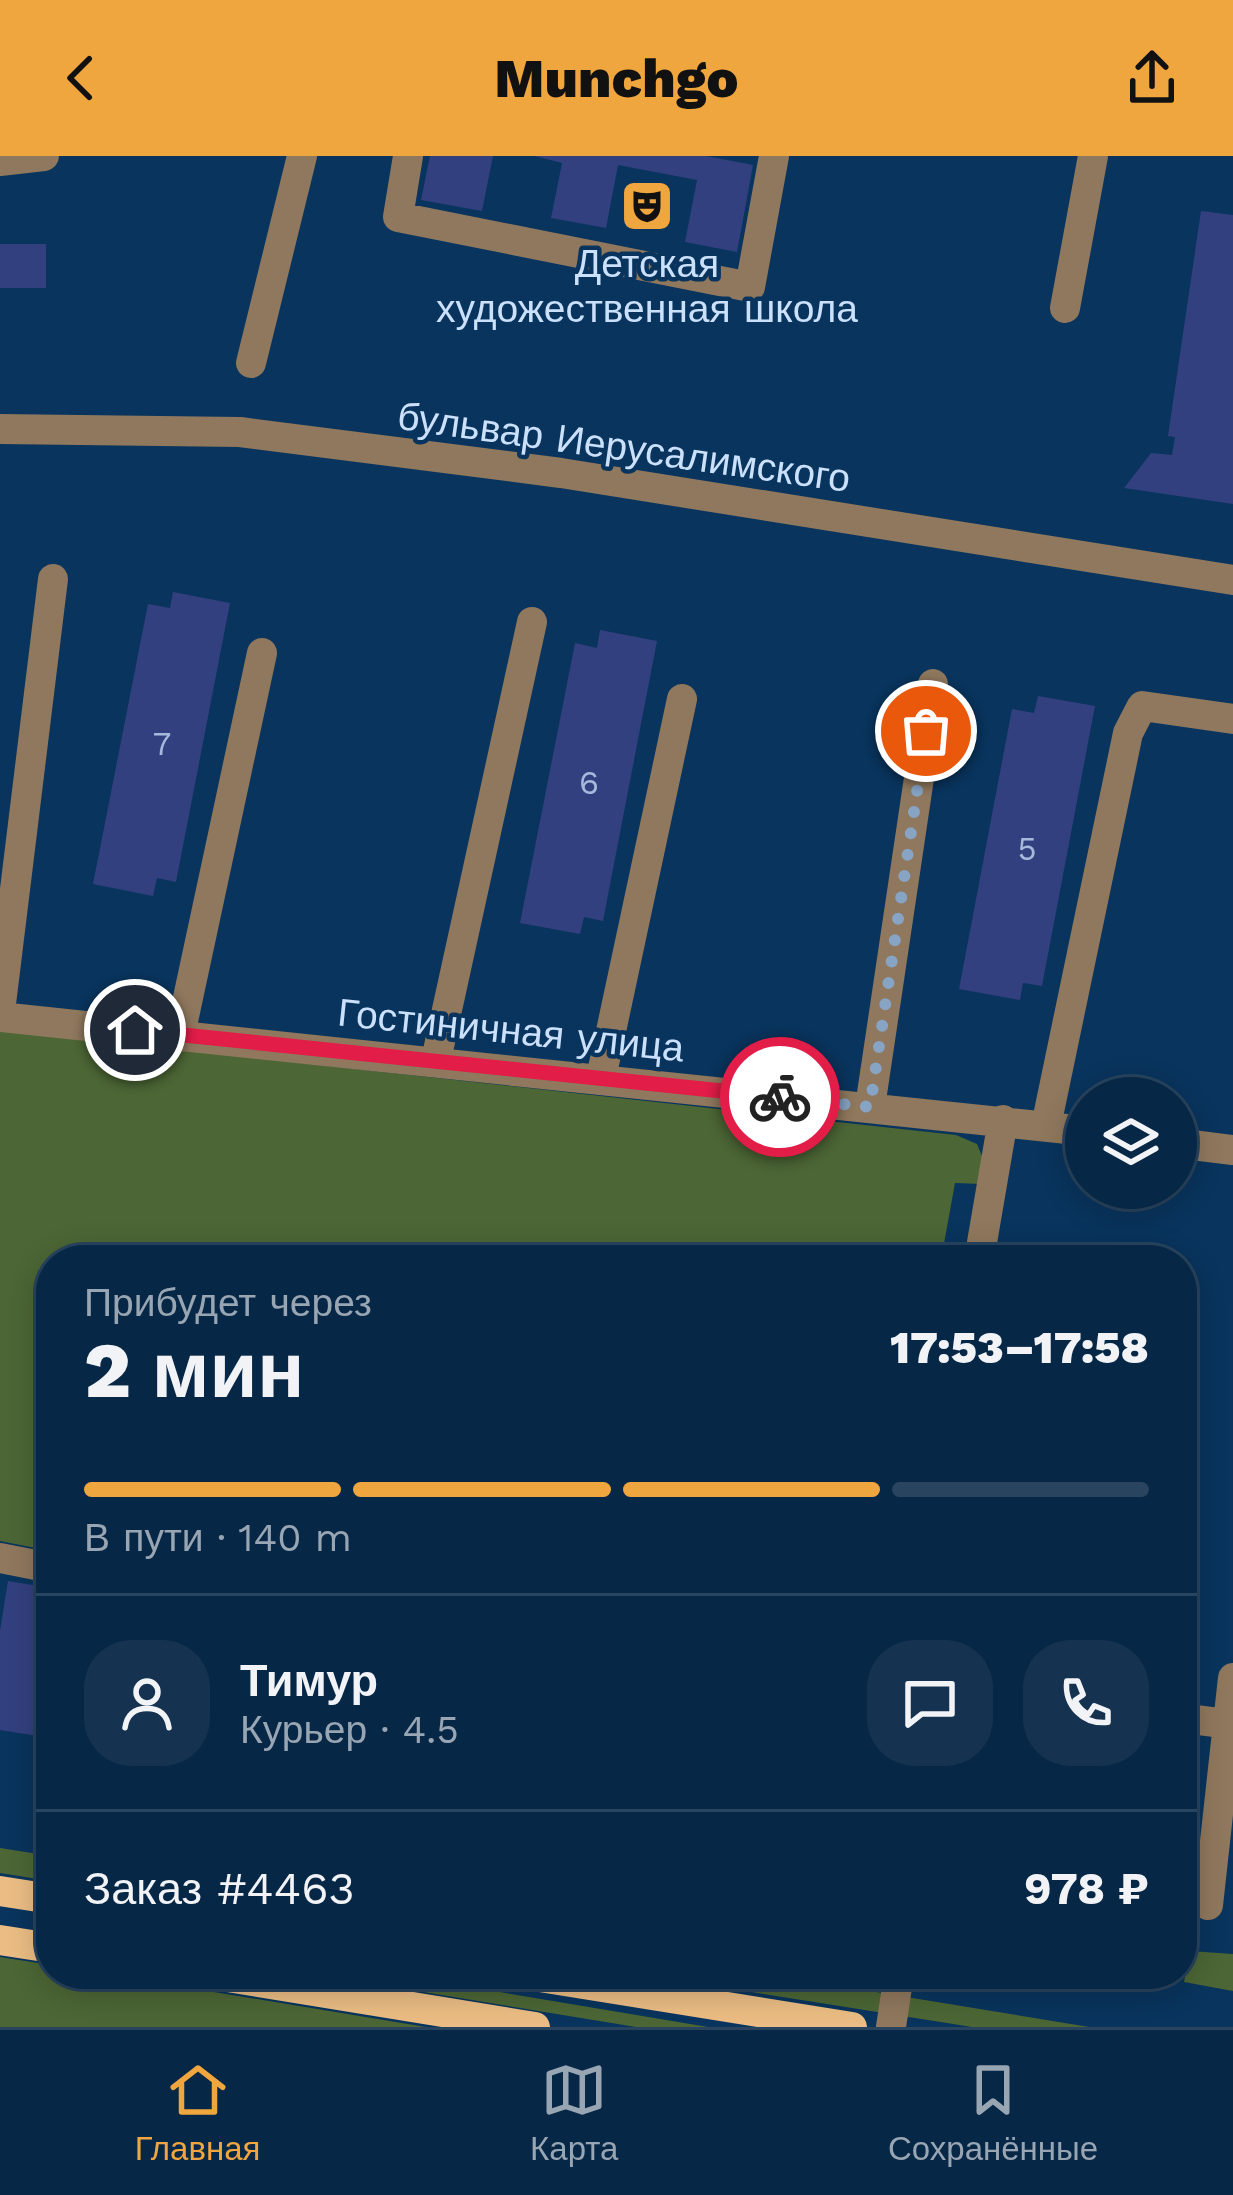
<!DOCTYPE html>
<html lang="ru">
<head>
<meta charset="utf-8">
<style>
  :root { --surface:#072746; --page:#153351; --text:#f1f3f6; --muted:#98a5b3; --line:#28445f; --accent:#f0a63e }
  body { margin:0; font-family:"Work Sans",sans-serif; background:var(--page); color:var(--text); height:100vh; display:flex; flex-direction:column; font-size:45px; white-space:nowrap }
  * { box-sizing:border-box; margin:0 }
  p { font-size:39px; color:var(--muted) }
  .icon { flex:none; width:66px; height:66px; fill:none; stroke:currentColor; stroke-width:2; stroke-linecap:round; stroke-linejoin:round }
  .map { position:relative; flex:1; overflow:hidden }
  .sheet { position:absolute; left:36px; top:1089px; width:1161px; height:744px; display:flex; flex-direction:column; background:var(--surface); border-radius:48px; box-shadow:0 6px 30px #0003,0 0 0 3px var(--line) }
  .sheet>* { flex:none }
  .buttons { position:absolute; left:1065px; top:921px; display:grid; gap:24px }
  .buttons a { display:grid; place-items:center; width:132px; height:132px; border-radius:50%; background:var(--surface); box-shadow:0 6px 30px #0003,0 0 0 3px var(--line); font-size:60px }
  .pin { position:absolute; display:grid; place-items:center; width:102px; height:102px; color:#fff; margin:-51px; border:6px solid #fff; border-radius:50%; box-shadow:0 3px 12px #0007 }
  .courier { position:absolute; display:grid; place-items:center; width:120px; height:120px; margin:-60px; border:9px solid #e11d48; border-radius:50%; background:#fff; color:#222; box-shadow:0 3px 15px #0007 }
  .summary em { font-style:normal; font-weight:800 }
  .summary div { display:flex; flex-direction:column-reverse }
  .summary { display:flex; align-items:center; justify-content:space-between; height:204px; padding:0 48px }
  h1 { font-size:78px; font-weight:800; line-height:90px }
  .bar { display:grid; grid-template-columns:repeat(4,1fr); gap:18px 12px; align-content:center; height:144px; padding:0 48px }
  .bar i { height:15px; border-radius:9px; background:var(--line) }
  .bar .selected { background:var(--accent) }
  .bar p { grid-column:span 4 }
  .line { display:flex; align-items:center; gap:30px; padding:0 48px; border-top:3px solid var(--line) }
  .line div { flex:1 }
  .round { display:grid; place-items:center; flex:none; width:126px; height:126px; border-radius:48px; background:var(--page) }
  header { display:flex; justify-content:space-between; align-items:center; height:156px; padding:0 48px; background:var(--accent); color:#111; font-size:54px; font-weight:800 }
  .dock { display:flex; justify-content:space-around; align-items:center; height:168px; border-top:3px solid var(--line); background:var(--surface); font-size:33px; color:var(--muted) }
  .dock a { display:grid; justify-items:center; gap:6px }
  .dock .selected { color:var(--accent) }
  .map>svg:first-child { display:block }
  .green { fill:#4c6635 }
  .building { fill:#33407f }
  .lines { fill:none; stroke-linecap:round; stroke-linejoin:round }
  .minor { stroke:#8f785d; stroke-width:30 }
  .major { stroke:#ebbd84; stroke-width:30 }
  .done { stroke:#87a4c4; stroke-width:12; stroke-dasharray:0 21.6 }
  .route { stroke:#e11d48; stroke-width:15 }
  .labels { text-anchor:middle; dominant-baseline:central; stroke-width:9; stroke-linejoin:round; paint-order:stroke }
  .number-label { font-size:33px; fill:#a5b9dc }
  .poi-label { font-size:39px; fill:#cbe1fb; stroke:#09345d }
  .street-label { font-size:39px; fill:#cbe1fb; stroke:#09345d }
</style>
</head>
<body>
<header><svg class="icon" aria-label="back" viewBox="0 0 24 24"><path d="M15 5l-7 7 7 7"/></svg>Munchgo<svg class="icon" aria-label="share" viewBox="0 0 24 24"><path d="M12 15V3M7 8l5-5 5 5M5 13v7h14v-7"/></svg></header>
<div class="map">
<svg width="1233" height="1871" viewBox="0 0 1233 1871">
  <rect width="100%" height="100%" fill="#09345d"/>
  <path class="green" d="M0 874 956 979 977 988 984 1005 981 1028 955 1027 941 1104H51V1395L0 1385Z
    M0 1692 51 1700V1725L0 1717Z
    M1190 1795 1233 1798V1835L1184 1826Z
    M0 1801 51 1809V1818H105L426 1871H0Z
    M314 1818H392L708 1871H636Z
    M638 1818H766L1089 1871H972Z"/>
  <path class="building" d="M430 0H493L482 55 421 44Z
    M535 0H706L753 9 737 96 685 86 697 24 618 9 606 72 551 62 562 7Z
    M1201 55 1233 59V348L1124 332 1151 297 1172 299 1175 281 1168 280Z
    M0 88H46V132H0Z
    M173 436 230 447 176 726 157 722 153 740 93 728 148 448 170 452Z
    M600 474 657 485 603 765 584 761 580 778 520 767 575 487 597 492Z
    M1038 540 1095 550 1042 830 1023 827 1020 844 959 833 1012 553 1034 557Z
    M8 1425 51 1432V1582L0 1574V1475Z
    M1182 1617 1194 1619 1185 1678H1182Z"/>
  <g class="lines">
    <path class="minor" d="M408 0 398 61 750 131 774 0
      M0 5 44 0
      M1065 152 1093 0
      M251 207 302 0
      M0 273 240 276 561 317 1233 424
      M0 856 53 423
      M0 861 1086 975
      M180 879 262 497
      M436 904 532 466
      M601 922 682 543
      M870 951 933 528
      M1046 970 1128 577 1142 550 1233 563
      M1176 987 1233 994
      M979 1104 1003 964
      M0 1402 51 1412
      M1182 1562 1228 1568
      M1208 1749 1233 1522
      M891 1871 899 1818"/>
    <path class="major" d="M0 1735 51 1743
      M0 1784 51 1792
      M209 1818 535 1871
      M521 1818 852 1871"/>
  </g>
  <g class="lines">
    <path class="done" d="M780 941 870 951 926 575"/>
    <path class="route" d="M135 874 780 941"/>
  </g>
  <defs>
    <g id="theatre-square" transform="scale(2.7)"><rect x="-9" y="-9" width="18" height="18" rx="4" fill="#f0a63e" stroke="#09345d"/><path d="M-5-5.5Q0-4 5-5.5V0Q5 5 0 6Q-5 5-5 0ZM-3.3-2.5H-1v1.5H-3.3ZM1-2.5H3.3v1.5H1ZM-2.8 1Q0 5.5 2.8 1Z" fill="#111"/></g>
  </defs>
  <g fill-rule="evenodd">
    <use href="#theatre-square" x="647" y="50"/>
  </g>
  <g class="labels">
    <g class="number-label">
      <text x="162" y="587">7</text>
      <text x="589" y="626">6</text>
      <text x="1027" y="692">5</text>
    </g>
    <g class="poi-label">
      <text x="647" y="107">Детская<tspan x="647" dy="45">художественная школа</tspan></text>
    </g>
    <g class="street-label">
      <text transform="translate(624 291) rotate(8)">бульвар Иерусалимского</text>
      <text transform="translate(511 874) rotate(6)">Гостиничная улица</text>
    </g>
  </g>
</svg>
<div class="buttons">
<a><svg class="icon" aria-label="layers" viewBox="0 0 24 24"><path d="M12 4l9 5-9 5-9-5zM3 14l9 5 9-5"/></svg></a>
</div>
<div class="pin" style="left:926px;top:575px;background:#ea580c"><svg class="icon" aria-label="bag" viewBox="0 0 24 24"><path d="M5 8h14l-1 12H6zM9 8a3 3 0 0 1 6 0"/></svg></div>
<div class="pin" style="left:135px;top:874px;background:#1f2937"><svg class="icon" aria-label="home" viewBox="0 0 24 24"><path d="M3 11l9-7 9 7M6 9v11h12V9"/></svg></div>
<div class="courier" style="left:780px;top:941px"><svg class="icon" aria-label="bike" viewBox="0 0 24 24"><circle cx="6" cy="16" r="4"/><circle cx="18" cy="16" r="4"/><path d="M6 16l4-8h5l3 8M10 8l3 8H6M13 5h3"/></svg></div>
<section class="sheet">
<div class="summary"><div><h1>2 мин</h1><p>Прибудет через</p></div><em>17:53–17:58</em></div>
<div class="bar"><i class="selected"></i><i class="selected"></i><i class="selected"></i><i></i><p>В пути · 140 m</p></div>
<div class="line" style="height:216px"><a class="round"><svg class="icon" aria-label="person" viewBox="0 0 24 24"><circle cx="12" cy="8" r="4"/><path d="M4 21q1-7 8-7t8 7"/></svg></a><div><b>Тимур</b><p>Курьер · 4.5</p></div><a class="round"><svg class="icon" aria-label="chat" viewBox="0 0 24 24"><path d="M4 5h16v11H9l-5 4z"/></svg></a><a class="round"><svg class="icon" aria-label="phone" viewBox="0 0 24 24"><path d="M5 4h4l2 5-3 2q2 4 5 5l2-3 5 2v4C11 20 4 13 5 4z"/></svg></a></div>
<div class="line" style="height:156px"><div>Заказ #4463</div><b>978 ₽</b></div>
</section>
</div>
<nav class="dock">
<a class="selected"><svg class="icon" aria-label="home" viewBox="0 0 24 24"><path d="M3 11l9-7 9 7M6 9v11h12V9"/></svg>Главная</a>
<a><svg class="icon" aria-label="map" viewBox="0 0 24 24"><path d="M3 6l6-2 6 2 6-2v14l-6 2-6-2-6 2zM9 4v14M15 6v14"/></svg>Карта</a>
<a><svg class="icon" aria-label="saved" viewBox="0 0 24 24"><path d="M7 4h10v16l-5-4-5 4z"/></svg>Сохранённые</a>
</nav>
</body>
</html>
